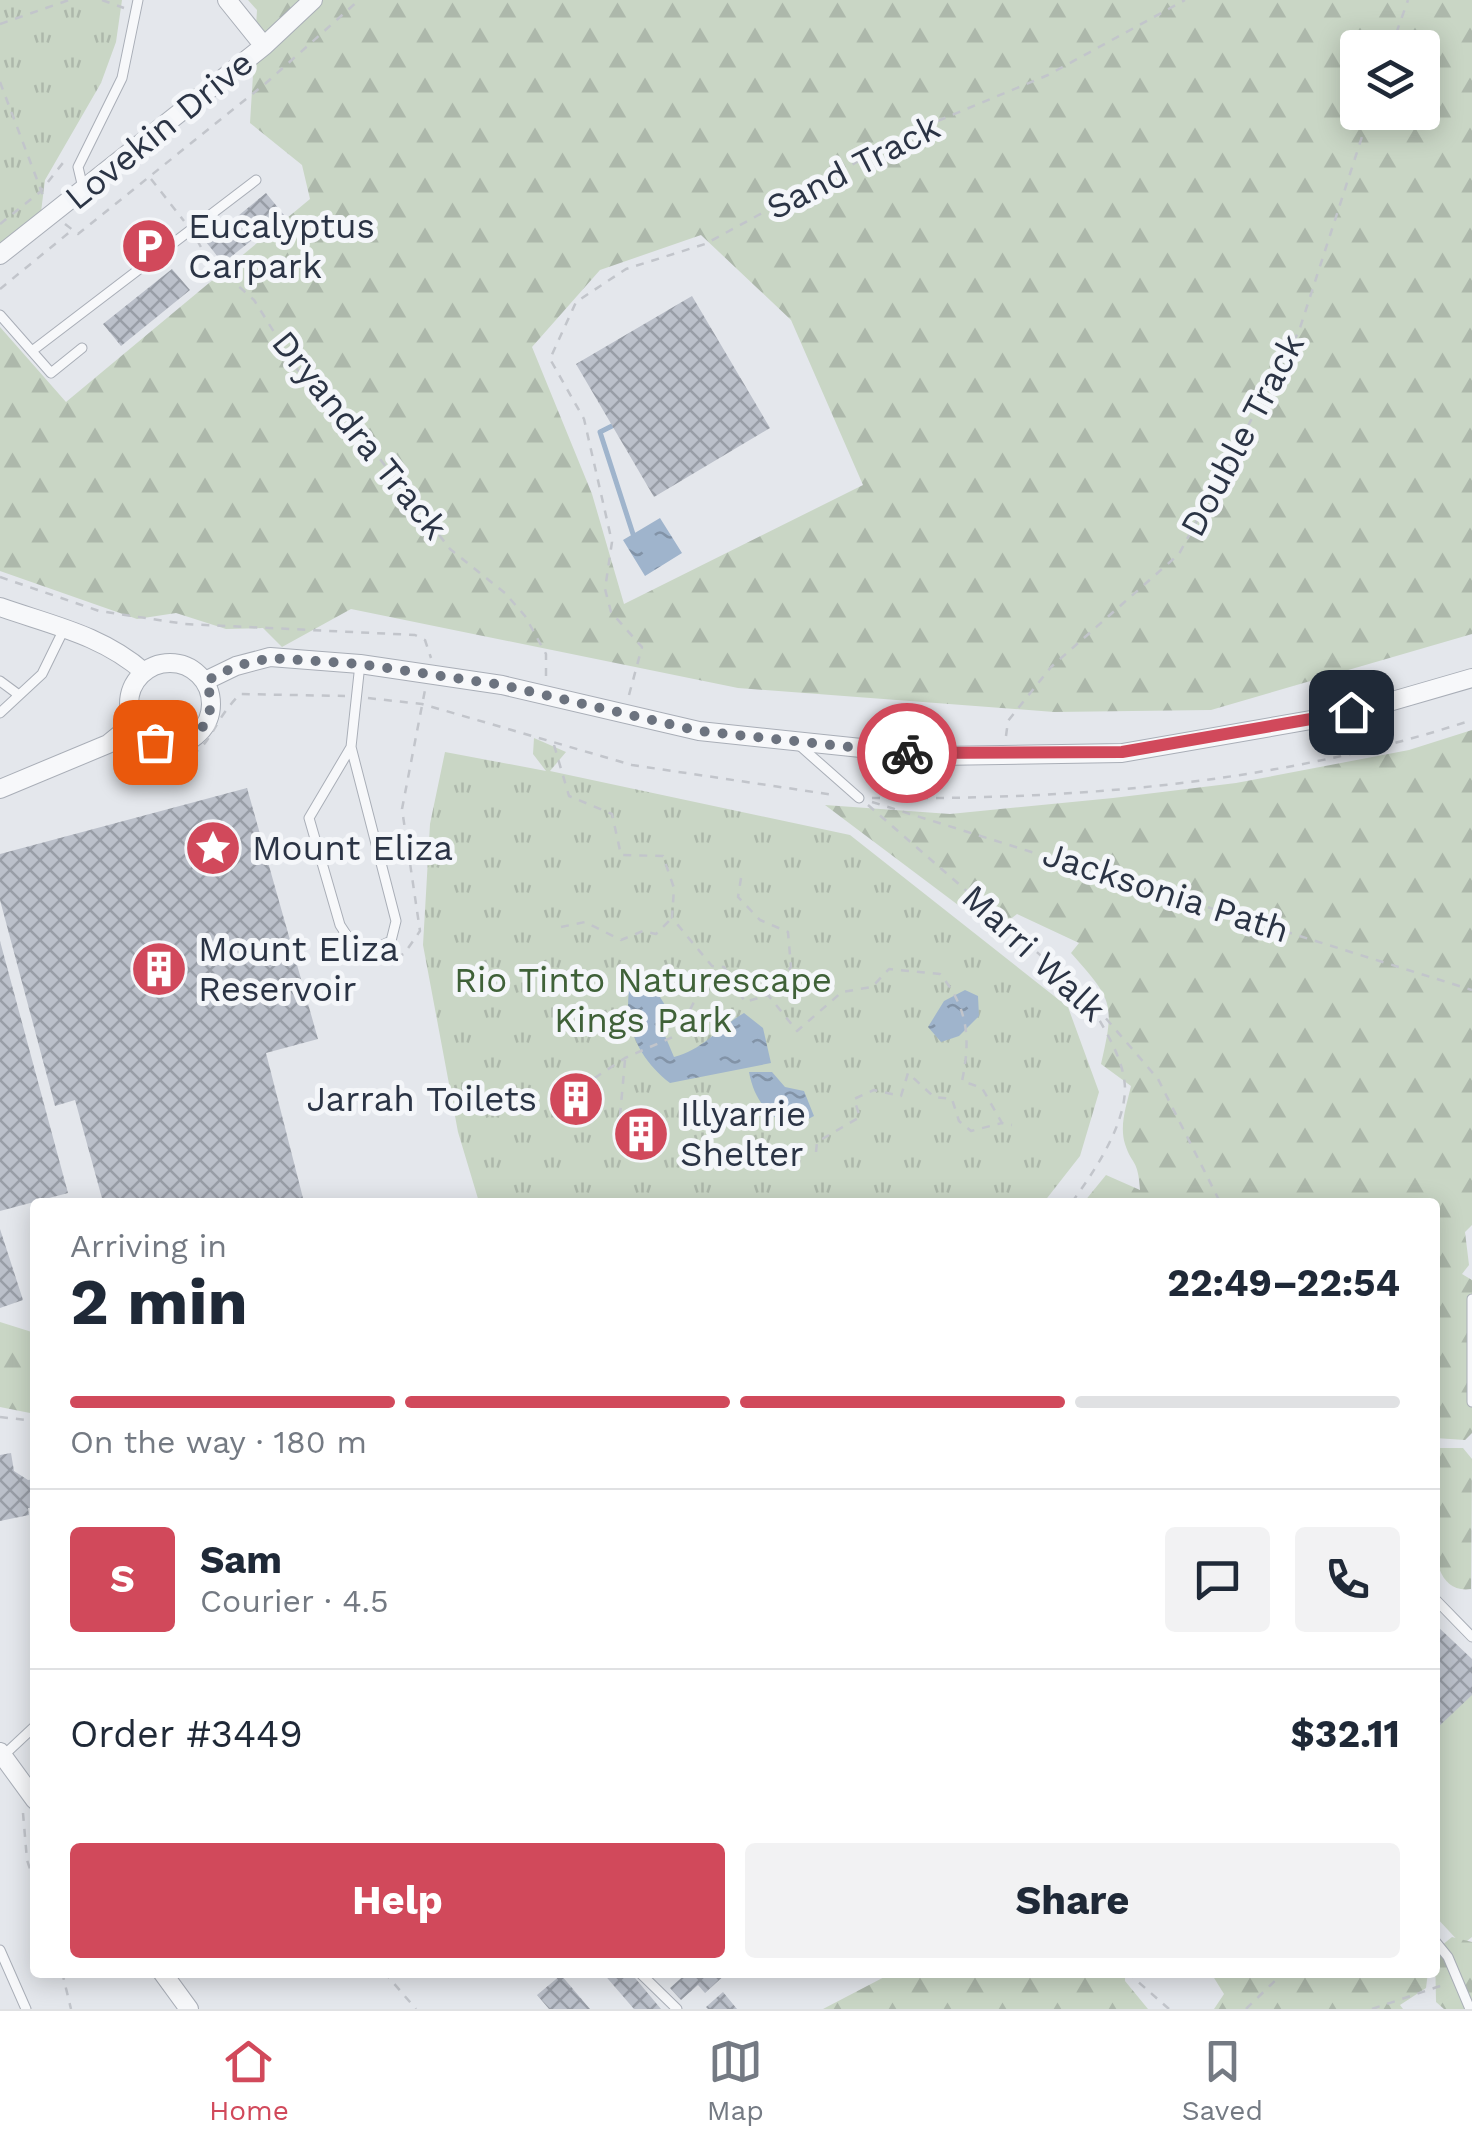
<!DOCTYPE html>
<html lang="en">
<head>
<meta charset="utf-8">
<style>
  :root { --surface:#fff; --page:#f2f2f3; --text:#1f2937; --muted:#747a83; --line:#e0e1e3; --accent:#d1495b }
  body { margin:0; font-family:"Work Sans",sans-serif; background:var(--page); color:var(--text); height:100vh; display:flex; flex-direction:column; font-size:38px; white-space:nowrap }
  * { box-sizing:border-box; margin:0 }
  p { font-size:32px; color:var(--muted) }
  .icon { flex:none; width:55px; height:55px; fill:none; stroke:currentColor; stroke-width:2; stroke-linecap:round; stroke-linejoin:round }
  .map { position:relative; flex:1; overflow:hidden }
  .panel { position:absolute; left:30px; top:1198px; width:1410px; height:780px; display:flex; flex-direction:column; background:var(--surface); border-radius:10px; box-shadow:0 5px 25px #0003 }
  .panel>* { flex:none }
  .tools { position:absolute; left:1340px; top:30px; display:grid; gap:20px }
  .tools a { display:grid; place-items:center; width:100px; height:100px; border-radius:10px; background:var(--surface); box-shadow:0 5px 25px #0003; font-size:50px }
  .pin { position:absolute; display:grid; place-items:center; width:85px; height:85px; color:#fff; margin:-42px; border-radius:20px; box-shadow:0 5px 15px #0006 }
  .courier { position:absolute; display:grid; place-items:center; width:100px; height:100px; margin:-50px; border:8px solid #d1495b; border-radius:50%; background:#fff; color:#222; box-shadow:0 2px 12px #0007 }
  .headline em { font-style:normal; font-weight:700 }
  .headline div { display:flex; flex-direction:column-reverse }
  .headline { display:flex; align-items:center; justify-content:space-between; height:170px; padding:0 40px }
  h1 { font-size:65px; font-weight:700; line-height:75px }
  .bar { display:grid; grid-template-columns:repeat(4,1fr); gap:15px 10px; align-content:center; height:120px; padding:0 40px }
  .bar i { height:12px; border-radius:8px; background:var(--line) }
  .bar .active { background:var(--accent) }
  .bar p { grid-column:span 4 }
  .line { display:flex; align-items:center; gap:25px; padding:0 40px; border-top:2px solid var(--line) }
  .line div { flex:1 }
  .round { display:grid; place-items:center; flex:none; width:105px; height:105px; border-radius:10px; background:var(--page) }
  .action { display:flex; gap:20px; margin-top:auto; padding:20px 40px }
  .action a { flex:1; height:115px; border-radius:10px; background:var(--accent); color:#fff; font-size:40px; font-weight:700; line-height:115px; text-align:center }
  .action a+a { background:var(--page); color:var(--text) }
  .menu { display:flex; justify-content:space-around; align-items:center; height:140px; border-top:2px solid var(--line); background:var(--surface); font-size:28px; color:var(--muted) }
  .menu a { display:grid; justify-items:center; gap:5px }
  .menu .active { color:var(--accent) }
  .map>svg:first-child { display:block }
  .grass { fill:#c9d6c5 }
  .forest { fill:url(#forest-firs); fill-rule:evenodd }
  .park { fill:url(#park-tufts) }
  .water { fill:url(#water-ripples) }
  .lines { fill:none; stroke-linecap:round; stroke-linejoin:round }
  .stream { stroke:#9fb4cc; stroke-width:5 }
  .building { fill:url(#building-cross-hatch) }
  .lane-casing { stroke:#a9aeb7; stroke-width:11 }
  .street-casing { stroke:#a9aeb7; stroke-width:20 }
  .path { stroke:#c2c5cb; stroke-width:2.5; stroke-dasharray:8 8; stroke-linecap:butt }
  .lane { stroke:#f7f8fa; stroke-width:9 }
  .street { stroke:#f7f8fa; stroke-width:18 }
  .done { stroke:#6c737f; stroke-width:10; stroke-dasharray:0 18 }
  .route { stroke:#d1495b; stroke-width:12 }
  .labels { text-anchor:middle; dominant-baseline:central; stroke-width:10; stroke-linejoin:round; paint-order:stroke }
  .street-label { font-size:35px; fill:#2b3445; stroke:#f4f6f9 }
  .poi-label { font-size:35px; fill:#2b3445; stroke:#f4f6f9; text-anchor:start }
  .park-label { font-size:35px; fill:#3f6138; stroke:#f4f6f9 }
</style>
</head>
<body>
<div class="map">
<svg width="1472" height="2009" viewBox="0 0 1472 2009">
  <defs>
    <pattern id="forest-firs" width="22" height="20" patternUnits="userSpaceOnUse" patternTransform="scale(2.5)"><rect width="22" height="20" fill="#c9d6c5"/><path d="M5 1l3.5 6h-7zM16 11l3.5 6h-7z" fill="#adb8ab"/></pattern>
    <pattern id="park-tufts" width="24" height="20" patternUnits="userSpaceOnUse" patternTransform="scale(2.5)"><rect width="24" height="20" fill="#c9d6c5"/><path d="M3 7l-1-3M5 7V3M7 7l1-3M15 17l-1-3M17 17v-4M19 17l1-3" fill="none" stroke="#adb8ab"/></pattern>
    <pattern id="water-ripples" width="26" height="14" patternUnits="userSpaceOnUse" patternTransform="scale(2.5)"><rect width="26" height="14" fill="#9fb4cc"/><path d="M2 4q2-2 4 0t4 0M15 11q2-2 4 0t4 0" fill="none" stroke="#8293a7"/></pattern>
    <pattern id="building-cross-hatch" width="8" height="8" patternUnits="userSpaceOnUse" patternTransform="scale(2.5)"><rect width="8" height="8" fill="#bbc0ca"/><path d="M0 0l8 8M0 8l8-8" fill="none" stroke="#989da6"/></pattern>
  </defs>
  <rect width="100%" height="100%" fill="#e4e7ec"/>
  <path class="grass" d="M1435 1625 1472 1665V1937L1462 1945 1435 1916Z"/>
  <path class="forest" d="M248 0H1472V634L1211 710 1054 712 738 688 351 609 282 647 263 628 226 629 176 613 137 619 0 571V327L66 402 310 199 302 165 250 123 257 10ZM1358 48H1422V112H1358ZM701 235 791 320 863 485 624 604 592 494 532 347 600 270Z
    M1472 730V1225L1465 1232 1469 1265 1462 1274 1472 1280V1433L1465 1440 1435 1438V1202H1084L1106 1175 1140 1190C1138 1158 1132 1166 1125 1144 1119 1125 1127 1104 1131 1086L1101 1064C1115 1004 1113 1000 1071 953L1079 943 1017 914 994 932 825 805 950 814 1113 798 1236 783 1409 750Z
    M0 1322 35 1333V1414L0 1407Z
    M1440 1448H1463L1472 1459 1471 1589C1418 1597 1435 1490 1435 1454Z
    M1452 1937 1472 1942V2009H1444L1436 2002 1435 1951Z
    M1428 1972 1426 1988 1400 2005 1403 2009H1214L1224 1994 1211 1973Z
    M892 1973H1125V1981L1148 2009H823Z"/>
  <path class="park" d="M0 0H122L116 42 101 83 45 180 41 212 0 245Z
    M534 738 566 752 550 771 850 835 1068 1007 1099 1092 1080 1156 1044 1202H479L458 1132 423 945 430 824 445 752 546 771 533 754Z"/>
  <path class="water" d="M660 518 682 553 645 576 623 540Z
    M652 984 668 1010 663 1031 674 1057C704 1049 718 1028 744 1013L763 1028 771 1063 670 1083C640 1060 624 1027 629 991Z
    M965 990 978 996 979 1016 959 1036 941 1042 928 1027 944 1001Z
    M749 1072H772L785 1087 804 1091 814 1116 791 1128C767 1115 754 1099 749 1072Z"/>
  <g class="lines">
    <path class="stream" d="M612 426 600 432 633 534"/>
  </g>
  <path class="building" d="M266 193 284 215 223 263 206 242Z
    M172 269 190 290 121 346 103 324Z
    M692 296 770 428 654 497 576 364Z
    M247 788 318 1039 266 1053 304 1202H103L75 1100 55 1106 0 900V854Z
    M0 941 68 1193 0 1211Z
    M581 1087 587 1104 572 1110 565 1093Z
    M641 1108 666 1129 654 1156 617 1140 631 1110Z
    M0 1229 23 1300 0 1308Z
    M11 1453 14 1471 28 1480 35 1479V1507L28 1508 29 1515 0 1521V1455Z
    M1435 1624 1472 1659V1695L1435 1730Z
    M602 1972H630L661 2009H634Z
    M688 1972H728L705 1993 698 1985 681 2000 670 1988Z
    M561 1975 590 2009H549L537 1995Z
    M723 1992 737 2009H708L706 2007Z"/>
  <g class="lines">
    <g class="lane-casing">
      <path id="lane" d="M83 188 78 167 122 78 138 0
        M0 315 51 373 82 348
        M32 351 256 180
        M0 681 19 695
        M0 713 42 674 64 629
        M799 745 859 798
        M351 747 309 818 340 925 355 948H376L391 941 396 921 351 747 360 664
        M1472 1299V1402
        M1435 1599 1472 1637
        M4 1755 35 1726
        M1435 1941 1448 1957 1470 2009
        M0 1950 26 2009
        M639 1972 677 2009"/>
    </g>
    <g class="street-casing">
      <path id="street" d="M227 0 264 46
        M0 255 264 46 313 0
        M0 607C51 625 102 635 144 672
        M129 704a41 41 0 1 1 82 0a41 41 0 1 1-82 0Z
        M205 681 236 666 270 657 360 664 502 685 699 731 937 756 1122 753 1351 713 1472 678
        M0 789 108 744 134 723
        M0 1752 35 1800
        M162 1972 189 2009"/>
    </g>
    <path class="path" d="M102 0 124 8
      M0 24 69 0
      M1391 48 1408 0
      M0 82 44 198
      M151 179 184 221
      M0 224 40 192 66 159
      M65 224 78 234 266 83 359 0
      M197 240 207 258 254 300 299 372 355 427 450 549 505 593 525 616 546 654V679
      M0 289 71 231
      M0 577 99 611 185 624 415 635 425 640 431 658
      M629 695 642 647 611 612 605 589 612 542 584 419 550 359 576 302 626 269 705 244 916 130 1048 75 1185 0
      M368 698 422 704 632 765 834 795
      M1006 736 1008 721 1051 667 1179 554 1299 331 1370 112
      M554 745 569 796 612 814 621 855 663 856 674 888 672 918 712 966 724 967 745 1002 768 995 797 1031 842 992 872 987 889 969 940 974C968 1008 971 1038 962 1081L982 1088 1002 1123 1012 1125
      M135 757 152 770C220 752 200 736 240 694L345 696
      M872 798C1074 800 1279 784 1472 720
      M872 802 1472 990
      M868 805 1085 994 1158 1079 1220 1202
      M741 878 738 897 760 920 788 932 791 967 769 994
      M561 927 585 922 621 940 643 931 656 934 671 919
      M381 963 404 954 420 931 402 809 425 690
      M693 1028 705 1020
      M625 1060 620 1116 626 1121
      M581 1087 625 1058 691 1029 690 1010 711 967
      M816 1152 817 1142 860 1117 854 1099 874 1090 901 1096 908 1073 934 1097 952 1099 959 1121 971 1131 1002 1123
      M1072 1202C1094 1172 1125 1126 1125 1088 1124 1057 1102 1026 1088 1000
      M0 1417 35 1421
      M23 1813 27 1860 35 1884
      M62 1972 71 2009
      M384 1972 416 2009
      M1127 1972 1169 2009
      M1246 2009 1284 1972
      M1372 2009 1446 1984"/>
    <use href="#lane" class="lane"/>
    <use href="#street" class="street"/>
  </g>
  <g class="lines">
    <path class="done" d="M155 742 184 743C209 728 216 708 206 681L236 666 270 658 360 664 502 685 699 731 907 753"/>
    <path class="route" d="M907 753 1122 752 1351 712"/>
  </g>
  <defs>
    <g id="parking-disc" transform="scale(2.875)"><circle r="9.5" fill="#d1495b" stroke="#f4f6f9"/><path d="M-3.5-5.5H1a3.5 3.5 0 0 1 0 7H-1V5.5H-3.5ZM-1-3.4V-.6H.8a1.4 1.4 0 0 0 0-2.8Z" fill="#fff"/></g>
    <g id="sight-disc" transform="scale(2.875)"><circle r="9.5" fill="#d1495b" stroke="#f4f6f9"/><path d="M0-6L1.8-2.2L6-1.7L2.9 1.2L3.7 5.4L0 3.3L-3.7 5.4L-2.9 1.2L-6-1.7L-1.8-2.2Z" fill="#fff"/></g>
    <g id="building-disc" transform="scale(2.875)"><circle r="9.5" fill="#d1495b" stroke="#f4f6f9"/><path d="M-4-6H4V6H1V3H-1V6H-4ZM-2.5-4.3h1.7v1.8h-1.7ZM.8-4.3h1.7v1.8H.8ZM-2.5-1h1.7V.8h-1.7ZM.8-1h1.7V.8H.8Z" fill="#fff"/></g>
  </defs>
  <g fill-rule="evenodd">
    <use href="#parking-disc" x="149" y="246"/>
    <use href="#sight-disc" x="213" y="848"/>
    <use href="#building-disc" x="159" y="969"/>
    <use href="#building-disc" x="576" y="1099"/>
    <use href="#building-disc" x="641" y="1134"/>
  </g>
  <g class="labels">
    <g class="street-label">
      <text transform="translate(159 130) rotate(-39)">Lovekin Drive</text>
      <text transform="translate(853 167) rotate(-27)">Sand Track</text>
      <text transform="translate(360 435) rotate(51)">Dryandra Track</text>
      <text transform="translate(1242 435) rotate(-62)">Double Track</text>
      <text transform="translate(1166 892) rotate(18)">Jacksonia Path</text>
      <text transform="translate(1034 953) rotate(43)">Marri Walk</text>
    </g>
    <g class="poi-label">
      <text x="188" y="226">Eucalyptus<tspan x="188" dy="40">Carpark</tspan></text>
      <text x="252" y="848">Mount Eliza</text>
      <text x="198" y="949">Mount Eliza<tspan x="198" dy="40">Reservoir</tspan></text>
      <text x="537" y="1099" text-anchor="end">Jarrah Toilets</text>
      <text x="680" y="1114">Illyarrie<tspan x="680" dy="40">Shelter</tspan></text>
    </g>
    <g class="park-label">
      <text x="643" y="980">Rio Tinto Naturescape<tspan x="643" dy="40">Kings Park</tspan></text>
    </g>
  </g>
</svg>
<div class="tools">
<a><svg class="icon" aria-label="layers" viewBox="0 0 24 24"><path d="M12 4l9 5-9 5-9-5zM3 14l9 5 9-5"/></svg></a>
</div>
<div class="pin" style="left:155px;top:742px;background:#ea580c"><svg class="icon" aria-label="bag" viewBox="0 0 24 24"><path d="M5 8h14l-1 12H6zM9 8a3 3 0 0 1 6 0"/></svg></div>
<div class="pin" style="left:1351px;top:712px;background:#1f2937"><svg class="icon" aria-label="home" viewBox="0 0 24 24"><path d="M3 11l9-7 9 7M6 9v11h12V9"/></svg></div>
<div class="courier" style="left:907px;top:753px"><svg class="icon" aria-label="bike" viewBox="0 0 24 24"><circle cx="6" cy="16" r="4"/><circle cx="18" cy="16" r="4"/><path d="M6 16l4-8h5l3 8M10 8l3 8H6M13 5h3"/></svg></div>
<section class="panel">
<div class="headline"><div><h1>2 min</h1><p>Arriving in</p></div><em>22:49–22:54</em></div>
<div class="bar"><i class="active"></i><i class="active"></i><i class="active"></i><i></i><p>On the way · 180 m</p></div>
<div class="line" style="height:180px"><b class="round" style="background:var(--accent);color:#fff">S</b><div><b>Sam</b><p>Courier · 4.5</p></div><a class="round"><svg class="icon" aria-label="chat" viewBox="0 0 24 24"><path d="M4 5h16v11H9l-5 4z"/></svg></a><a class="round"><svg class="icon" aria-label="phone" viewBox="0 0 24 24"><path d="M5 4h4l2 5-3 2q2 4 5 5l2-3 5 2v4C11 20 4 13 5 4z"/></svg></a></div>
<div class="line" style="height:130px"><div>Order #3449</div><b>$32.11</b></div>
<div class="action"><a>Help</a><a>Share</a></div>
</section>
</div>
<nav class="menu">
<a class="active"><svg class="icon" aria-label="home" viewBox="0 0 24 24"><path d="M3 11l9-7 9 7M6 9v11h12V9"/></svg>Home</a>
<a><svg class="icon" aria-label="map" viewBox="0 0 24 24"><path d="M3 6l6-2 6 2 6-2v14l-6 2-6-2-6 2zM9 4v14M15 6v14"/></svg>Map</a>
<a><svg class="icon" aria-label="saved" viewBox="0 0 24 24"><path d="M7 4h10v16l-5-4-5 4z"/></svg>Saved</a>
</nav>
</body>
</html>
